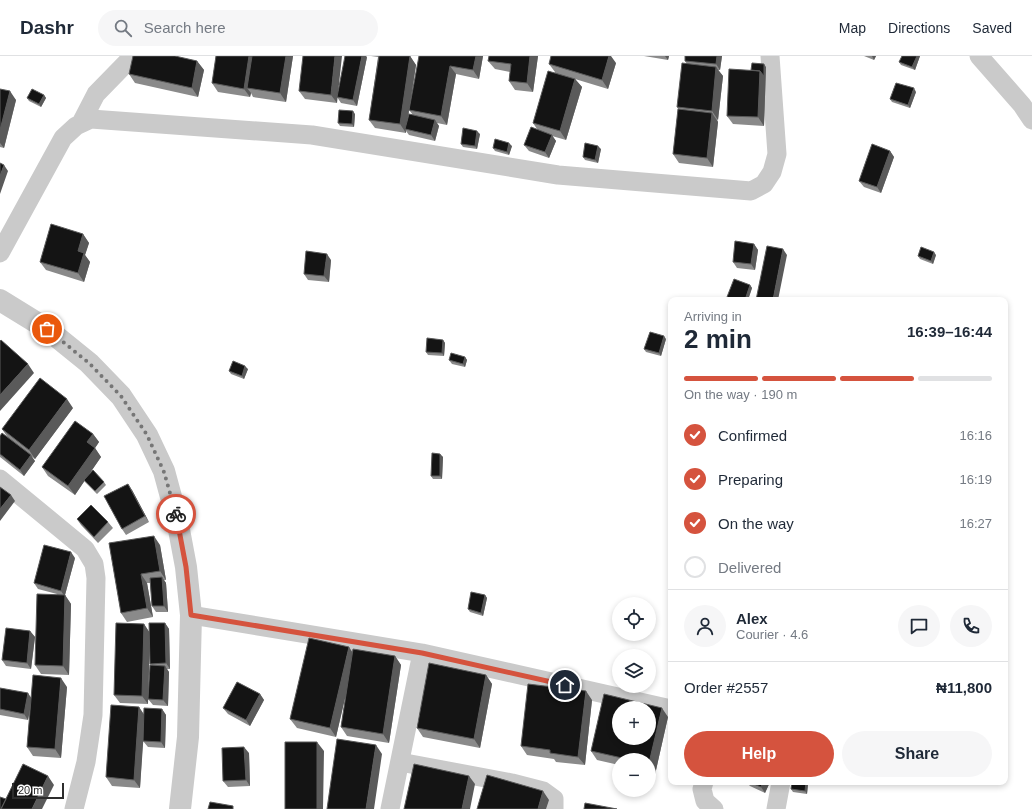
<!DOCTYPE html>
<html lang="en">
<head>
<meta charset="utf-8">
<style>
  :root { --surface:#fff; --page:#f6f6f7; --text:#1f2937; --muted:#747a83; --line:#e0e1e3; --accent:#d5533e }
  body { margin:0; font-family:Helvetica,sans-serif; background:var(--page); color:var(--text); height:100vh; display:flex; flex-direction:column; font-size:15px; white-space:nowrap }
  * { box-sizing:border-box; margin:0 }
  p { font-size:13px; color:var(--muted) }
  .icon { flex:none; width:22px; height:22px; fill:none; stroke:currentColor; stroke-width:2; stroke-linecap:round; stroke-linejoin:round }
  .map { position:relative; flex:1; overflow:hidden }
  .drawer { position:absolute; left:668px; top:241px; width:340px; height:488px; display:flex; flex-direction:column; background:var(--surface); border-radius:8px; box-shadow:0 2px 6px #0003 }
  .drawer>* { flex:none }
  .fabs { position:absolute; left:612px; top:541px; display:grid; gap:8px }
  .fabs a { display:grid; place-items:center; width:44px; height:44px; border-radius:50%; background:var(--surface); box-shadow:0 2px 6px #0003; font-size:20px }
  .scale { position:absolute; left:12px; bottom:10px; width:52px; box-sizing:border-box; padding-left:4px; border:2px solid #2d2d2d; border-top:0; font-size:11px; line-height:14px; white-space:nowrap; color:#2d2d2d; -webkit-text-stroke:3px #fff; paint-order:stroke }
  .pin { position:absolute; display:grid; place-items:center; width:34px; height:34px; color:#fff; margin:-17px; border:2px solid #fff; border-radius:50%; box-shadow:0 1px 4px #0007 }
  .courier { position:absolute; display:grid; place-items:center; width:40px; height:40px; margin:-20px; border:3px solid #d5533e; border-radius:50%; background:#fff; color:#222; box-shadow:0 1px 5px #0007 }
  .summary em { font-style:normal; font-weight:700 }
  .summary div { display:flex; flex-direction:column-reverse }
  .summary { display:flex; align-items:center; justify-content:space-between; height:68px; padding:0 16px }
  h1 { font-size:26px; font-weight:700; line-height:30px }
  .bar { display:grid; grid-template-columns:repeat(4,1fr); gap:6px 4px; align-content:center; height:48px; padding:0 16px }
  .bar i { height:5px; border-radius:3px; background:var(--line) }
  .bar .current { background:var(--accent) }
  .bar p { grid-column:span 4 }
  .line { display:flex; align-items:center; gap:10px; padding:0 16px; border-top:1px solid var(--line) }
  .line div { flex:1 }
  .round { display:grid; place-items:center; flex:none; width:42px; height:42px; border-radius:21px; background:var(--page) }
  ol { padding:0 16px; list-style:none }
  li { display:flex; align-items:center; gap:12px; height:44px }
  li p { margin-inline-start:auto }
  li .icon { padding:4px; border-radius:50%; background:var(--accent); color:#fff; stroke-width:4 }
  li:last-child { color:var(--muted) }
  li i { width:22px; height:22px; border:2px solid var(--line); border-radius:50% }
  .primary-button { display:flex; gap:8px; margin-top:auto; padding:8px 16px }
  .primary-button a { flex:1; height:46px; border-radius:24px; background:var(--accent); color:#fff; font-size:16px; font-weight:700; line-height:46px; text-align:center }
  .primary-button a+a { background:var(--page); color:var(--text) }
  header { display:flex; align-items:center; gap:24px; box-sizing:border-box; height:56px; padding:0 20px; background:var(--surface); border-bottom:1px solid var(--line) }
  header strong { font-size:19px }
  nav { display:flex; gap:22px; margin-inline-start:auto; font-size:14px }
  .search { width:280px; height:36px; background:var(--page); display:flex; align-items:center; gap:10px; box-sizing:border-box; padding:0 14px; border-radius:22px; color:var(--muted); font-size:15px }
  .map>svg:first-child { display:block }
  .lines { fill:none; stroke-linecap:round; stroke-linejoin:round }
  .minor { stroke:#cacaca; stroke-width:19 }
  .tertiary { stroke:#cacaca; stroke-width:22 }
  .wall { fill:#8a8a8a; fill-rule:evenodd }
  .shaded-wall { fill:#5a5a5a }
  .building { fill:#141414; stroke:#5a5a5a; fill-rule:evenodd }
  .done { stroke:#767676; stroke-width:4; stroke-dasharray:0 7.2 }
  .route { stroke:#d5533e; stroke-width:5 }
</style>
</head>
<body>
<header>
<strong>Dashr</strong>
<div class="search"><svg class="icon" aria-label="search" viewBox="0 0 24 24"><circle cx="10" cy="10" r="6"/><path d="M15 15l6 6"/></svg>Search here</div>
<nav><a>Map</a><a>Directions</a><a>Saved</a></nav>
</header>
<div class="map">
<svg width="1032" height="753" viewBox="0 0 1032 753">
  <rect width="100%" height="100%" fill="#fff"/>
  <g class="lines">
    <path class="minor" d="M979 0 1022 49 1032 64
      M81 67 96 38 133 0
      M0 197 63 82 76 70 91 63 312 79 558 119 751 135 764 128 772 116 777 98 770 0
      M0 423 85 493 94 508 96 522 93 659 86 706 74 753
      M191 559 422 597 671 653
      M400 706 512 727 543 735 554 743V753
      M704 726 702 733 705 745 714 753
      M390 753 422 597
      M776 753 781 726"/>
    <path class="tertiary" d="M0 244 47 273 89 307 121 340 147 379 164 415 177 463 186 511 191 559 188 681 180 753"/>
  </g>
  <path class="wall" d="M216 0H293L286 46 253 41 251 37 250 41 218 36 212 27Z
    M371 0H410L416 9 411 45 419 0H483L479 23 456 18 447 69 437 67 439 70 435 85 409 79 406 75V77L375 72 369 64 378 1ZM409 54 413 59 409 58Z
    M538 0 533 36 515 34 509 25 510 16 495 13 488 5Z
    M644 0H669L668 4Z
    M685 0H722L720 14H718L723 20 718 64 717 63 718 66 713 111 679 107 673 98 678 53 677 51 687 8 685 5Z
    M864 0H876L874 4Z
    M920 0 915 14 901 9 899 6Z
    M367 1 357 50 341 47 337 41V47L305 43 299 35 338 36Z
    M197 5 204 14 198 41 135 27 129 18Z
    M616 7 608 33 575 23 582 31 566 84 552 80 556 85 549 102 529 95 524 89 537 73 533 67 555 16 549 8Z
    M766 11 764 70 733 68 727 60Z
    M0 33 16 44 4 92 0 91Z
    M916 36 910 52 892 46 890 43Z
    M44 39 46 42 41 51 29 45 27 42Z
    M355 58 354 71 340 70 338 67Z
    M480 78 477 93 463 91 461 88Z
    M512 90 509 99 495 95 493 92Z
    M601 93 598 107 585 104 583 101Z
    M890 95 894 101 881 137 864 131 859 125Z
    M83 178 89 187 85 199 90 206 84 226 46 214 40 206Z
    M754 188 758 194 755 214 737 212 733 206Z
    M936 199 933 208 920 203 918 200Z
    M331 204 329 226 308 224 304 218Z
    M750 229 752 232 748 244H730L727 241Z
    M666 283 661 300 646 296 644 293Z
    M443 284 445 287 444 300 428 299 426 296Z
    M465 301 467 304 465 311 452 308 449 304Z
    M248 313 244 323 231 318 229 315Z
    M73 352 35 403 8 382 2 373Z
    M93 378 99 386 95 392 101 401 89 418 104 426 106 429 97 438 84 425 75 439 48 420 42 411Z
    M0 380 35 405 24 420 0 401Z
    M440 398 443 401 442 423H433L431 420Z
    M132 434 149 466 126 479 122 473Z
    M77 463 108 466 113 472 98 487 81 469Z
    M109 487 160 489 166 524H164L166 527 168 556H156L152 550 150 527H147L153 561 127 566 121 557Z
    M75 502 65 539 71 548 69 619 41 618 35 609 57 538 38 533 34 527Z
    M485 539 487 542 483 560 470 556 468 553Z
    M165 567 169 573 170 613H167L169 616 168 650 153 649 148 643V648L120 647 114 639 144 568 149 576ZM150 590V608L152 609 148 641Z
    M30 575 35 581 31 613 6 610 2 604Z
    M352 597 395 600 401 609 389 687 347 680 341 671 346 637 336 681 297 672 290 663Z
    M486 619 492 628 480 692 423 681 417 672Z
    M67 631 61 702 33 700 27 691 30 654 28 664 0 659V632L31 642Z
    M260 638 264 644 250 670 228 658 223 652Z
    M592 644 585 709 556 706 554 703 527 699 521 690Z
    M139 651 144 659 162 653 166 659 165 692 148 691 143 685V682L140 732 112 730 106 721Z
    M668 661 654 723 649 722V704H619V709L597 704 591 695Z
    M249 697 250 730 228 731 223 725Z
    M746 726H770L765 737 750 730Z
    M792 726H807L808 728 807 738 793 736 791 733Z
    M966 726H973V728Z"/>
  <path class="shaded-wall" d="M249 0H257L247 32 251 37 250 41 244 33Z
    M286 0H293L286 46 280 37Z
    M335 0H342L337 47 331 39Z
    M362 0H366L367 1 357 50 353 44Z
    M410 0 416 9 406 73H405L406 75V77L400 68Z
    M476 0H483L479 23 473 14Z
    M530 0H538L533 36 527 27Z
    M609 0H611L616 7 608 33 602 24Z
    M665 0H669L668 4Z
    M717 0H722L720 14 716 8Z
    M872 0H876L874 4Z
    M917 0H920L915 14 912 11Z
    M197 5 204 14 198 41 192 32Z
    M764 8 766 11 764 70 758 61 760 15Z
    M450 10 456 18 447 69 441 60Z
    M716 11 723 20 718 64 712 55Z
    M575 23 582 31 566 84 560 75Z
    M914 32 916 36 910 52 908 49Z
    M10 35 16 44 4 92 0 87V74Z
    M44 39 46 42 41 51 39 48Z
    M353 55 355 58 354 71 352 68Z
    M712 57 718 66 713 111 707 102Z
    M435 64 439 70 435 85 431 79Z
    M477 75 480 78 477 93 475 90Z
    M552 79 556 85 549 102 545 96Z
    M509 87 512 90 509 99 507 96Z
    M598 90 601 93 598 107 595 104Z
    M890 95 894 101 881 137 877 131Z
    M4 109 8 115 0 138V120Z
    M83 178 89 187 85 199 90 206 84 226 78 217V195Z
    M754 188 758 194 755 214 751 208Z
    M783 193 787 199 778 244H773Z
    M934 196 936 199 933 208 931 205Z
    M327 198 331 204 329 226 324 220Z
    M750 229 752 232 748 244H745Z
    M664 280 666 283 661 300 659 297Z
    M443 284 445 287 444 300 442 297Z
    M465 301 467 304 465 311 463 308Z
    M28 308 34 317 0 355V339Z
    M245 310 248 313 244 323 242 320Z
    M67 343 73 352 35 403 29 394Z
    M93 378 99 386 93 395 87 386Z
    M95 392 101 401 75 439 68 430Z
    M440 398 443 401 442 423 440 420Z
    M31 399 35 405 24 420 20 414Z
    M128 428 132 434 149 466 145 460Z
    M11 439 15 445 0 465V453Z
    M154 480 160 489 166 524 160 515Z
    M71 496 75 502 65 539 71 548 69 619 63 610 65 541 61 535Z
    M141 518 147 527 153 561 147 552Z
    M162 521 166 527 168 556 164 550Z
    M485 539 487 542 483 560 481 557Z
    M165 567 169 573 170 613 166 607Z
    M144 568 150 577 148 648 142 640Z
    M30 575 35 581 31 613 27 607Z
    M349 591 355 600 336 681 330 672Z
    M395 600 401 609 389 687 383 678Z
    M165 610 169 616 168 650 163 644Z
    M486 619 492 628 480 692 474 683Z
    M61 622 67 631 61 702 55 693Z
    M586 635 592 644 585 709 578 701Z
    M28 637 32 643 28 664 24 658Z
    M260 638 264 644 250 670 246 664Z
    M139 651 145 660 140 732 134 724Z
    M662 652 668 661 654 723 649 717V707Z
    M162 653 166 659 165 692 161 686Z
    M317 686 324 695 323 753H317Z
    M376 689 382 698 374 753H366Z
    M244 691 249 697 250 730 246 724Z
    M48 720 54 729 42 753H32Z
    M469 720 475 728 470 753H462Z
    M763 726H770L765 737 761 731Z
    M806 726H807L808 728 807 738 805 735Z
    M543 735 549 744 546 753H538Z"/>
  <path class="building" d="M133 0H175L197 5 192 32 129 18Z
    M216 0H249L244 33 212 27Z
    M252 0H286L280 37 247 32Z
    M303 0H335L331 39 299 35Z
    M345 0H362L353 44 337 41Z
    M379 0H410L400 68 369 64Z
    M419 0H476L473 14 450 10 441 60 409 54Z
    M489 0H530L527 27 509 25 511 8 488 5Z
    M551 0H609L602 24 549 8Z
    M685 0H717L716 8 685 5Z
    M902 0H917L912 11 899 6Z
    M682 7 716 11 712 55 677 51Z
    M752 7 764 8V20L760 15 751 14Z
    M729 13 760 15 758 61 727 60Z
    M548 15 575 23 560 75 533 67Z
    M896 27 914 32 908 49 890 43Z
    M0 33 10 35 0 74Z
    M32 33 44 39 39 48 27 42Z
    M678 53 712 57 707 102 673 98Z
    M339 54 353 55 352 68 338 67Z
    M409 58 435 64 431 79 405 73Z
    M531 71 552 79 545 96 524 89Z
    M463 72 477 75 475 90 461 88Z
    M495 83 509 87 507 96 493 92Z
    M585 87 598 90 595 104 583 101Z
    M872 88 890 95 877 131 859 125Z
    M0 107 4 109 0 120Z
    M51 168 83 178 78 195 84 197 78 217 40 206Z
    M735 185 754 188 751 208 733 206Z
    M767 190 783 193 773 244H756Z
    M921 191 934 196 931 205 918 200Z
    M306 195 327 198 324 220 304 218Z
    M734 223 750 229 745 244H736L727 241Z
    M650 276 664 280 659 297 644 293Z
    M427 282 443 284 442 297 426 296Z
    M1 284 28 308 0 339V285Z
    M451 297 465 301 463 308 449 304Z
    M233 305 245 310 242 320 229 315Z
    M40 322 67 343 29 394 2 373Z
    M75 365 93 378 87 386 95 392 68 430 42 411Z
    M2 377 31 399 20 414 0 398V380Z
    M432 397 440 398V420H431Z
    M93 414 104 426 95 435 84 424Z
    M128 428 145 460 122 473 104 440Z
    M0 431 11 439 0 453Z
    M91 449 108 466 94 481 77 463Z
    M154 480 160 515 141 518 147 552 121 557 109 487Z
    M44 489 71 496 61 535 34 527Z
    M162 521 164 550H152L150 522Z
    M471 536 485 539 481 557 468 553Z
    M37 538 65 539 63 610 35 609Z
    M116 567 144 568 142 640 114 639Z
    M149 567H165L166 607 150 608Z
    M6 572 30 575 27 607 2 604Z
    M309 582 349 591 330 672 290 663Z
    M353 593 395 600 383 678 341 671Z
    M429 607 486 619 474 683 417 672Z
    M150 609 165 610 163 644 148 643Z
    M33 619 61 622 55 693 27 691Z
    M237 626 260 638 246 664 223 652Z
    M528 628 586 635 578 701 550 697V694L521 690Z
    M0 632 28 637 24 658 0 653Z
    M604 638 662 652 649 707V704H622V702L591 695ZM619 652H649V682H619Z
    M111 649 139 651 134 724 106 721Z
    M144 652 162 653 161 686 143 685Z
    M337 683 376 689 366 753H327Z
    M285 686H317V753H285Z
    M244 691 246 724 223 725 222 692Z
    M23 708 48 720 32 753H1Z
    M414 708 469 720 462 753H404Z
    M487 719 543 735 538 753H477Z
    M749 726H763L761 731Z
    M792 726H806L805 735 791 733Z
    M0 741 6 743 1 753H0Z
    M210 746 233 750V753H208Z
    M585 747 617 753H584Z"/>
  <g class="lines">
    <path class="done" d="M47 273 89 307 121 340 147 379 164 416 176 458"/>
    <path class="route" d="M176 458 186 511 191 559 422 597 565 629"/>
  </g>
</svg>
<div class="fabs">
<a><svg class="icon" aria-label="locate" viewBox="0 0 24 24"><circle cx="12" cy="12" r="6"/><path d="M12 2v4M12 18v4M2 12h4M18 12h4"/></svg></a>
<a><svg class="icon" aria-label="layers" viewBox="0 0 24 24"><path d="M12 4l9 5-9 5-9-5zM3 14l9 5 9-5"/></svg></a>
<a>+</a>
<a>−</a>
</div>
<div class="scale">20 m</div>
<div class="pin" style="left:47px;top:273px;background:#ea580c"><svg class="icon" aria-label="bag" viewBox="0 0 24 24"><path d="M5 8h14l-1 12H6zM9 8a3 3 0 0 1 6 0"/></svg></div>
<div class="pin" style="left:565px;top:629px;background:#1f2937"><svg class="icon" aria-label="home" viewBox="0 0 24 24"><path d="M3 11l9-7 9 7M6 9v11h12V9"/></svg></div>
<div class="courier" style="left:176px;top:458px"><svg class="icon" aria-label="bike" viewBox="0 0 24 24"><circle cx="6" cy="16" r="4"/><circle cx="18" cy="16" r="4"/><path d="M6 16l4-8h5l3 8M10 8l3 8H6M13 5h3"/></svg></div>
<section class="drawer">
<div class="summary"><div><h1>2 min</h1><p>Arriving in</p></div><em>16:39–16:44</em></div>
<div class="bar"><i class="current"></i><i class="current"></i><i class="current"></i><i></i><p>On the way · 190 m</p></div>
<ol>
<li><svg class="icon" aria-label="check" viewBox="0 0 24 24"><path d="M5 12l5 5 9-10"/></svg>Confirmed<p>16:16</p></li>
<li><svg class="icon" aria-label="check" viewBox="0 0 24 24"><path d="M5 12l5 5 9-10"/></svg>Preparing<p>16:19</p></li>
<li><svg class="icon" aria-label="check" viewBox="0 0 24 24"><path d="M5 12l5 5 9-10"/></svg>On the way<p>16:27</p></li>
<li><i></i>Delivered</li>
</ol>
<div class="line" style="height:72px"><a class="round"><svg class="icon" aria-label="person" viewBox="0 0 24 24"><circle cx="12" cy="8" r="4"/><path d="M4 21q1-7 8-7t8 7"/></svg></a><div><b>Alex</b><p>Courier · 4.6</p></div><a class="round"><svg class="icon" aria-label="chat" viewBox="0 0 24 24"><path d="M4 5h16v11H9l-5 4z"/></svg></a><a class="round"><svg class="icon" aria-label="phone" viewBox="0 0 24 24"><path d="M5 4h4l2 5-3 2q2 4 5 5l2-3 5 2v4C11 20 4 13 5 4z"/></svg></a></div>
<div class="line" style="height:52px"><div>Order #2557</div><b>₦11,800</b></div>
<div class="primary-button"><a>Help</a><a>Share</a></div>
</section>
</div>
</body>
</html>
